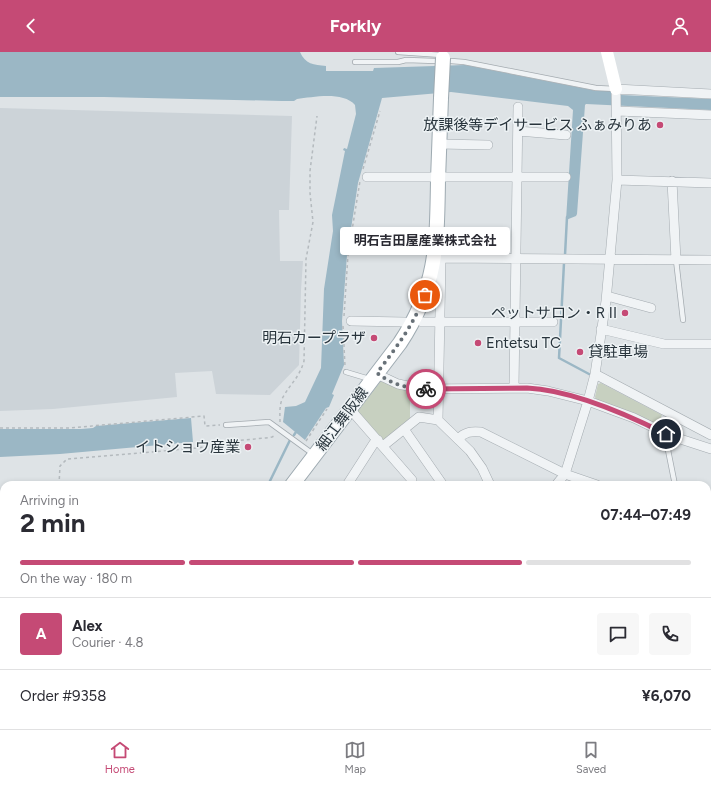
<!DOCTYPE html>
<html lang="en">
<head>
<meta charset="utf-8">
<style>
  :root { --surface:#fff; --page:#f7f7f7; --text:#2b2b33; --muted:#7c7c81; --line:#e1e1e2; --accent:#c54a75 }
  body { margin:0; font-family:Figtree,"Noto Sans JP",sans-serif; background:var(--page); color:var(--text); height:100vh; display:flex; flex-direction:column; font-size:15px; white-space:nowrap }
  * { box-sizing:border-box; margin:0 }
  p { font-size:13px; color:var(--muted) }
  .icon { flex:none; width:22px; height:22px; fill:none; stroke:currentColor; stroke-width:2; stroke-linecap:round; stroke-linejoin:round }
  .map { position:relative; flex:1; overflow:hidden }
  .drawer { position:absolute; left:0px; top:429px; width:711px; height:248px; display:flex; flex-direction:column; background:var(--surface); border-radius:12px 12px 0 0; box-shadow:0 2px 6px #0003 }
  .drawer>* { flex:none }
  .pin { position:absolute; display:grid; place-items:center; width:34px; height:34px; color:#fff; margin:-17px; border:2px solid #fff; border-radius:50%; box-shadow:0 1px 4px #0007 }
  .courier { position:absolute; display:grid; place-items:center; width:40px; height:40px; margin:-20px; border:3px solid #c54a75; border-radius:50%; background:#fff; color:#222; box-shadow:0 1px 5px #0007 }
  .bubble { position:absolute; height:28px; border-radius:4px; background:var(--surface); box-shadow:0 2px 6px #0003; font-size:13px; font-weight:700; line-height:28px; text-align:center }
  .summary em { font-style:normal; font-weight:700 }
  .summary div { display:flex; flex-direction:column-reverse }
  .summary { display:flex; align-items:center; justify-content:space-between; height:68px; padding:0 20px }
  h1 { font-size:26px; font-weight:700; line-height:30px }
  .bar { display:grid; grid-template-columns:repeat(4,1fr); gap:6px 4px; align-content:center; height:48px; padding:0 20px }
  .bar i { height:5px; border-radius:3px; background:var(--line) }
  .bar .selected { background:var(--accent) }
  .bar p { grid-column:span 4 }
  .line { display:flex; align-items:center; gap:10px; padding:0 20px; border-top:1px solid var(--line) }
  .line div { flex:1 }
  .round { display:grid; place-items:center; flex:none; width:42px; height:42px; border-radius:4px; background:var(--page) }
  header { display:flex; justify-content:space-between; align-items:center; height:52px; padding:0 20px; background:var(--accent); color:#fff; font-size:18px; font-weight:700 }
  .menu { display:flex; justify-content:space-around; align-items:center; height:56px; border-top:1px solid var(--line); background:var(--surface); font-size:11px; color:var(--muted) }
  .menu a { display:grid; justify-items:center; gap:2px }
  .menu .selected { color:var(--accent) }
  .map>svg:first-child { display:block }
  .built { fill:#ccd3d8 }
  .green { fill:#c7d0c0 }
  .water { fill:#9bb7c5 }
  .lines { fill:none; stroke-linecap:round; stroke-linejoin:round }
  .stream { stroke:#9bb7c5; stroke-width:2.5 }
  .lane-casing { stroke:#a4abb0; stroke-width:6 }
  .street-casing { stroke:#a4abb0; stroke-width:10 }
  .primary-casing { stroke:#9eaab1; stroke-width:16 }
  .path { stroke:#b4babe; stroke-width:1.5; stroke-dasharray:3 3; stroke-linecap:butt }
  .lane { stroke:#f0f3f5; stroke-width:4.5 }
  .street { stroke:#f0f3f5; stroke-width:9 }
  .secondary { stroke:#fff; stroke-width:12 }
  .primary { stroke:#fff; stroke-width:14 }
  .primary-bridge-casing { stroke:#9eaab1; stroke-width:16; stroke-linecap:butt }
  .primary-bridge { stroke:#fff; stroke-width:14 }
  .done { stroke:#687178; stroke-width:4; stroke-dasharray:0 7.2 }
  .route { stroke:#c54a75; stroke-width:5 }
  .poi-dot { fill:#c54a75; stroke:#edf2f4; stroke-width:1.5 }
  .labels { text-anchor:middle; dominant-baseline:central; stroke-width:3; stroke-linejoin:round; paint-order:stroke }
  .poi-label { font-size:15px; fill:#28343c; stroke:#edf2f4; text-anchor:end }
  .street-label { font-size:15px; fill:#28343c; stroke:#edf2f4 }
</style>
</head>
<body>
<header><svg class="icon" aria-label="back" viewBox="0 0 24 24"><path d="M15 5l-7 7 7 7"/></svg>Forkly<svg class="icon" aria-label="person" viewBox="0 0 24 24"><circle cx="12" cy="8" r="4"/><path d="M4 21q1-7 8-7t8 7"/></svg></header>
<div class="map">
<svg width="711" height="677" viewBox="0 0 711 677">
  <rect width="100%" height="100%" fill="#dee3e6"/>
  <path class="built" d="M0 56 292 64 289 158H279L280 209H303L301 238 299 313 270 343 216 342 212 319 175 321 177 345 53 357 0 359Z"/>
  <path class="green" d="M381 329 397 336 410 339V369L384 390 357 360Z
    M601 331 662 363 657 374 597 349 595 345 598 332Z"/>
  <path class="water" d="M0 0H300C305 12 314 13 326 14V19H373L374 16 465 13 597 39H611L621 43 711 47V58L586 52 585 53 577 162 576 164 566 168 573 58 568 54 451 40 382 46 358 131 347 203 342 269 344 313 332 342 334 343 329 355 326 356 305 388 283 370 285 355 296 354 305 350 321 316 324 237 333 179 332 163 345 99 343 98 344 96 347 97 356 62 355 53C343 39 313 45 297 47L294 49H282L104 45H0Z
    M191 366 193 390 60 402 0 405V377H81L93 376 96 374Z
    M0 504H4V532H0Z
    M0 549 4 550V673H29L14 677H0Z"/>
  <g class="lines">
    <path class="stream" d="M565 203 567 165
      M564 211 559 306 589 322
      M294 383 296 380
      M268 433 290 388
      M196 677V673"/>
    <g class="lane-casing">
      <path id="lane" d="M398 0 442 3
        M451 9 464 10 596 36 616 37
        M355 10H398L406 8 436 9
        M676 208 683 268
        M346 320 366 326 369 328
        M226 373 269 370 313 402
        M669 383 667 393 675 433
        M441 673 442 677
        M219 674 247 677"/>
    </g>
    <g class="street-casing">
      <path id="street" d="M617 59 711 63
        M518 79 566 83
        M439 92 488 93
        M367 125H566
        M617 128 711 131
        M672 129 676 208
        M435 205 441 206 711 208
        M441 206 438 368 470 399 482 416 490 433
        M607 244 651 256
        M351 269 405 270 411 273
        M422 270H553
        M601 277 664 292H711
        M377 321 383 325 398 332 423 337 527 336 548 339 588 349 634 366 671 384 711 397
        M595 322 711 383
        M514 336 518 55
        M350 357 412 428
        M404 377 443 433
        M458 387C465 380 471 379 481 380L565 422 597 433
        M383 394 419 365 438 368
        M347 433 374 391 378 388
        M556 433 565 422 588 349 595 322 606 249 617 128 616 37 711 42
        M707 546H711
        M707 627 711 628
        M489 673 490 677
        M554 673 555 677
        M621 673 622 677
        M704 673V677
        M219 677V673"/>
    </g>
    <g class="primary-casing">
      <path id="primary" d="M292 433 400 291C437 235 437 193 438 128 439 101 440 73 441 46
        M205 677V673"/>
    </g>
    <path class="path" d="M363 117 380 59
      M344 264 348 203 360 129
      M343 274 345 314
      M280 370C280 362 279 353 283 345 291 331 299 326 304 309L306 207 313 170 310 141V119L317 64
      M0 376H69L204 364 205 374 220 373
      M306 389 327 357
      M59 433 60 414 67 407 198 396 231 389 266 386 272 385 276 383"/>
    <use href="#lane" class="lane"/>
    <use href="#street" class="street"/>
    <path class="secondary" d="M607 0 616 37
      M707 498H711
      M380 677 381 673"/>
    <use href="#primary" class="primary"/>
    <g class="primary-bridge-casing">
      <path id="primary-bridge" d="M441 46 443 6"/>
    </g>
    <use href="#primary-bridge" class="primary-bridge"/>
  </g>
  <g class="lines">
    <path class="done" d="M425 243C414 272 396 296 377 321 391 332 409 337 426 337"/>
    <path class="route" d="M426 337 527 336C572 338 626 362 666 382"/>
  </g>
  <g class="poi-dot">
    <circle cx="660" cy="73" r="4"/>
    <circle cx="625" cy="261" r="4"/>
    <circle cx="374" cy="286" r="4"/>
    <circle cx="478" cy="291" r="4"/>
    <circle cx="580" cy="300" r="4"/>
    <circle cx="248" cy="395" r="4"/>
  </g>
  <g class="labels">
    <g class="poi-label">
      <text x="652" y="73">放課後等デイサービス ふぁみりあ</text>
      <text x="617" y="261">ペットサロン・R II</text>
      <text x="366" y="286">明石カープラザ</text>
      <text x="486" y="291" text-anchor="start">Entetsu TC</text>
      <text x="588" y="300" text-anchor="start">貸駐車場</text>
      <text x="240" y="395">イトショウ産業</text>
    </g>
    <g class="street-label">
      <text transform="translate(342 367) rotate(-53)">細江舞阪線</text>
    </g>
  </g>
</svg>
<div class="pin" style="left:425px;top:243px;background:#ea580c"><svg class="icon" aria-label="bag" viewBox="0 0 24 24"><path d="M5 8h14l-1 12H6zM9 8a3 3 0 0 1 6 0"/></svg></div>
<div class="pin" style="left:666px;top:382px;background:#1f2937"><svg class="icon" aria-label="home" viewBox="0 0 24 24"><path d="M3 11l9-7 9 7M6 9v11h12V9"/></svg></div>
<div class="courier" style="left:426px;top:337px"><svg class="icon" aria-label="bike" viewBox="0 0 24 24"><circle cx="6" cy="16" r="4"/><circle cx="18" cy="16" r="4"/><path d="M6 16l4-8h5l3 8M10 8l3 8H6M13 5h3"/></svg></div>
<div class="bubble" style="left:340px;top:175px;width:170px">明石吉田屋産業株式会社</div>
<section class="drawer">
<div class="summary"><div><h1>2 min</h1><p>Arriving in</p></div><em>07:44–07:49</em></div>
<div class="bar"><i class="selected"></i><i class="selected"></i><i class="selected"></i><i></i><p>On the way · 180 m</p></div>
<div class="line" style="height:72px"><b class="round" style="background:var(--accent);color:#fff">A</b><div><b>Alex</b><p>Courier · 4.8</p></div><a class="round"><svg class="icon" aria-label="chat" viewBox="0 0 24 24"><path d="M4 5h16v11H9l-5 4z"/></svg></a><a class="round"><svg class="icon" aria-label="phone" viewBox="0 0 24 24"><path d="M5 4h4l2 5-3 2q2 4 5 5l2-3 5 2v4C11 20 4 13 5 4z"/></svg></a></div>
<div class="line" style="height:52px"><div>Order #9358</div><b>¥6,070</b></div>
</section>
</div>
<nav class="menu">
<a class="selected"><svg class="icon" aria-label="home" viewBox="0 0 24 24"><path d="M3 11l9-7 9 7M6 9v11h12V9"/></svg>Home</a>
<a><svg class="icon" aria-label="map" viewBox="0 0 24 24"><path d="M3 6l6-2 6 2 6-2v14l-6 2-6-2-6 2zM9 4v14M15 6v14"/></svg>Map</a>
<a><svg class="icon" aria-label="saved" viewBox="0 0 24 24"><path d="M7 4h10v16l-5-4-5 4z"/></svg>Saved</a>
</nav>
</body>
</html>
